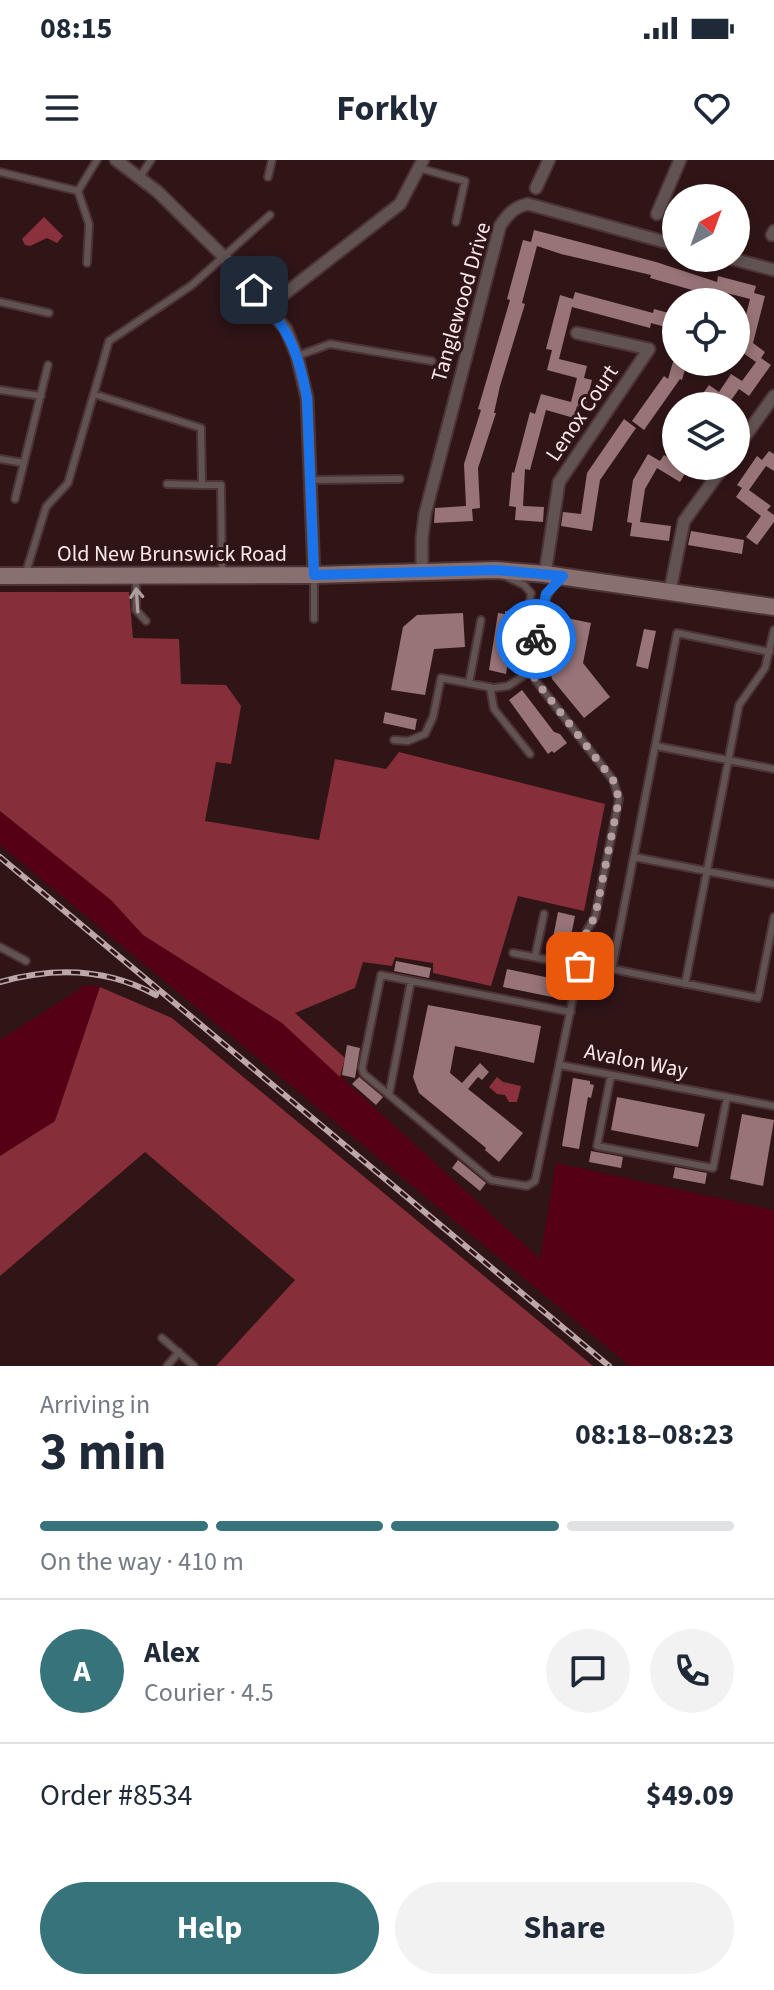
<!DOCTYPE html>
<html lang="en">
<head>
<meta charset="utf-8">
<style>
  :root { --surface:#fff; --page:#f2f2f3; --text:#1f2937; --muted:#747a83; --line:#e0e1e3; --accent:#36737a }
  body { margin:0; font-family:"Source Sans 3",sans-serif; background:var(--page); color:var(--text); height:100vh; display:flex; flex-direction:column; font-size:30px; white-space:nowrap }
  * { box-sizing:border-box; margin:0 }
  p { font-size:26px; color:var(--muted) }
  .icon { flex:none; width:44px; height:44px; fill:none; stroke:currentColor; stroke-width:2; stroke-linecap:round; stroke-linejoin:round }
  .map { position:relative; height:1206px; overflow:hidden }
  .drawer { display:flex; flex-direction:column; background:var(--surface); flex:1 }
  .drawer>* { flex:none }
  .needle { width:52px; rotate:41deg }
  .tools { position:absolute; left:662px; top:24px; display:grid; gap:16px }
  .tools a { display:grid; place-items:center; width:88px; height:88px; border-radius:50%; background:var(--surface); box-shadow:0 4px 12px #0003; font-size:40px }
  .pin { position:absolute; display:grid; place-items:center; width:68px; height:68px; color:#fff; margin:-34px; border-radius:16px; box-shadow:0 4px 12px #0006 }
  .courier { position:absolute; display:grid; place-items:center; width:80px; height:80px; margin:-40px; border:6px solid #1a73e8; border-radius:50%; background:#fff; color:#222; box-shadow:0 2px 10px #0007 }
  .summary em { font-style:normal; font-weight:700 }
  .summary div { display:flex; flex-direction:column-reverse }
  .summary { display:flex; align-items:center; justify-content:space-between; height:136px; padding:0 40px }
  h1 { font-size:52px; font-weight:700; line-height:60px }
  .bar { display:grid; grid-template-columns:repeat(4,1fr); gap:12px 8px; align-content:center; height:96px; padding:0 40px }
  .bar i { height:10px; border-radius:6px; background:var(--line) }
  .bar .active { background:var(--accent) }
  .bar p { grid-column:span 4 }
  .line { display:flex; align-items:center; gap:20px; padding:0 40px; border-top:2px solid var(--line) }
  .line div { flex:1 }
  .round { display:grid; place-items:center; flex:none; width:84px; height:84px; border-radius:42px; background:var(--page) }
  .action { display:flex; gap:16px; margin-top:auto; padding:16px 40px }
  .action a { flex:1; height:92px; border-radius:48px; background:var(--accent); color:#fff; font-size:32px; font-weight:700; line-height:92px; text-align:center }
  .action a+a { background:var(--page); color:var(--text) }
  .status { display:flex; justify-content:space-between; align-items:center; height:56px; padding:0 40px; background:var(--surface); direction:ltr }
  .status svg { height:22px; fill:currentColor }
  header { display:flex; justify-content:space-between; align-items:center; height:104px; padding:0 40px; background:var(--surface); font-size:36px; font-weight:700 }
  .map>svg:first-child { display:block }
  .green { fill:#560016 }
  .forest { fill:#862e3a }
  .water { fill:#8a313d }
  .building { fill:#987476 }
  .lines { fill:none; stroke-linecap:round; stroke-linejoin:round }
  .lane-casing { stroke:#4d3334; stroke-width:10 }
  .street-casing { stroke:#4d3334; stroke-width:15 }
  .secondary-casing { stroke:#4d3334; stroke-width:20 }
  .lane { stroke:#625353; stroke-width:6 }
  .street { stroke:#625353; stroke-width:11 }
  .secondary { stroke:#887071; stroke-width:16 }
  .rail-casing { stroke:#bda7a8; stroke-width:6 }
  .rail { stroke:#301517; stroke-width:3; stroke-dasharray:9; stroke-linecap:butt }
  .oneway { stroke:#af9e9e }
  .done { stroke:#b59ea0; stroke-width:8; stroke-dasharray:0 14.4 }
  .route { stroke:#1a73e8; stroke-width:10 }
  .labels { text-anchor:middle; dominant-baseline:central; stroke-width:6; stroke-linejoin:round; paint-order:stroke }
  .street-label { font-size:22px; fill:#fce8e9; stroke:#301517 }
</style>
</head>
<body>
<div class="status"><b>08:15</b><svg viewBox="0 0 49 12"><path d="M0 12V9h3v3zM5 12V6h3v6zM10 12V3h3v9zM15 12V0h3v12zM26 1h20v11H26zM47 4h2v5h-2z"/></svg></div>
<header><svg class="icon" aria-label="menu" viewBox="0 0 24 24"><path d="M4 6h16M4 12h16M4 18h16"/></svg>Forkly<svg class="icon" aria-label="heart" viewBox="0 0 24 24"><path d="M12 20l-8-8c-3-5 5-10 8-4 3-6 11-1 8 4z"/></svg></header>
<div class="map">
<svg width="774" height="1206" viewBox="0 0 774 1206">
  <rect width="100%" height="100%" fill="#301517"/>
  <path class="green" d="M0 651 111 740 143 775 282 863 540 1099 556 1003 774 1050V1206H630L0 685Z
    M86 825 100 827 55 961 0 996V880Z"/>
  <path class="forest" d="M0 432H129L133 478 179 479 181 524 226 525 241 546 231 604 216 602 205 661 319 680 335 599 386 609 399 592 605 644 584 751 518 736 491 826 433 813V803L395 797 392 806 363 802 355 828 295 853 345 898 340 917 282 863 143 775 111 740 0 651Z
    M100 827 172 858 593 1206H216L295 1120 145 992 0 1116V996L55 961Z"/>
  <path class="water" d="M44 57 63 76 57 83 47 78 30 86 25 85 22 79Z
    M497 917 503 922 521 926 517 942H509L505 935 497 934 489 927Z"/>
  <path class="building" d="M534 70 656 102 717 122 718 116 756 126 754 133 765 136 753 183 765 192 761 198 771 205 749 236 739 229 727 246 716 239 711 246H694L709 225 719 232 731 214 742 221 756 202 736 188V171L741 175 750 139 715 130 713 136 650 118 651 115 561 94 537 86 522 143 525 144 500 226 494 253H496L478 308 480 348 472 349 473 361 434 363 435 348 466 346 464 304 481 250 478 249 510 140 507 139 523 80 531 82Z
    M575 132 653 153 654 149 676 155V170L651 163 650 168 572 147 559 199 587 206 584 218 592 220 585 248 577 246 574 258 546 250 530 310 525 309 523 346 544 347 543 362 515 360 516 347 509 346 512 312 514 313 530 252 535 254 541 234 571 242 577 218 547 210 552 190 546 189 560 135 573 139Z
    M673 202H687L682 220 680 219 644 270 632 261 664 216 668 219Z
    M624 259 636 268 600 320 592 371 561 366 563 352 581 354 587 313Z
    M769 291 774 294V311L766 306 749 330 771 346 767 350 774 355V362L757 385 746 377 761 356 736 337 742 328 737 325 757 296 762 300Z
    M648 294 660 301 664 295 676 302V306H700L694 316 686 312 680 322 657 308 645 329 640 362 671 366 669 381 630 376 632 363 627 362 633 320Z
    M691 371 744 380 742 394 688 385Z
    M505 451 520 454 518 465 513 469 506 514 489 510 498 453 505 454Z
    M463 453 465 487 434 489 425 535 391 530 403 467 417 455Z
    M557 456 591 463 583 503 610 537 584 558 552 519 548 502Z
    M644 469 656 471 648 509 636 506Z
    M522 530 554 572 560 574 567 583 554 593 552 591 548 594 509 540Z
    M385 552 417 559 415 570 383 563Z
    M558 752 575 756 568 791 551 788Z
    M396 801 431 808 429 818 394 811Z
    M507 809 550 818 551 815 564 818 562 839 503 827Z
    M428 845 541 866 534 903 455 886 450 913 462 923 480 903 489 912 482 920 478 917 468 929 523 973 499 1002 485 990 486 988 419 933 413 917Z
    M347 885 360 888 355 918 342 915Z
    M359 917 383 937 376 945 352 924Z
    M573 918 590 921V924L594 925 591 938 588 937 579 989 562 986Z
    M617 937 705 954 698 987 611 970Z
    M742 954 774 960 763 1026 730 1019Z
    M591 991 623 997 621 1008 589 1002Z
    M458 1000 486 1023 480 1031 452 1008Z
    M675 1007 707 1013 705 1024 673 1018Z"/>
  <g class="lines">
    <g class="lane-casing">
      <path id="lane" d="M419 8 465 21 456 62
        M0 12 78 31 89 64 87 103
        M140 17 151 0
        M268 17 272 0
        M78 31 97 0
        M0 142 49 153
        M297 196 330 184 432 201
        M0 230 41 236
        M94 234 201 268 202 325H221L222 415
        M0 299 24 303
        M310 320 400 319
        M167 324 202 325
        M15 339 48 205
        M26 412 46 347 68 323 109 181 192 125 270 55
        M136 417V450L146 461
        M507 417 524 425 531 433 524 480 528 488V504L536 521 613 620 619 639 595 757 587 770 535 1021 527 1026 491 1020 364 914 362 908 381 815 571 852
        M314 459V415
        M528 488C548 468 534 441 561 418
        M770 492 677 473 612 809 758 838 774 757
        M469 523 481 460
        M490 527 494 549 530 594
        M394 580 408 581 425 574 433 557 441 518 494 528 508 526 531 511
        M656 586 774 609
        M634 697 774 724
        M0 787 26 801
        M513 793 580 806
        M535 797 544 754
        M685 824 739 545 765 508 774 470
        M560 905 774 946
        M611 915 597 986 713 1008 727 937
        M389 935 411 821
        M162 1178 194 1206
        M167 1206 179 1192"/>
    </g>
    <g class="street-casing">
      <path id="street" d="M116 0 158 32 224 97 286 169 297 196 307 238 314 415
        M536 28 549 0
        M657 54 680 0
        M772 75 774 71
        M729 98 774 110
        M269 146 400 44 423 0
        M736 289 774 236
        M422 414V378L425 354 500 66C508 54 514 47 528 44L676 85
        M545 414 559 322 649 189 577 173
        M670 431 684 361 724 306"/>
    </g>
    <g class="secondary-casing">
      <path id="secondary" d="M0 416 314 415 496 410 545 414 774 447"/>
    </g>
    <use href="#lane" class="lane"/>
    <use href="#street" class="street"/>
    <use href="#secondary" class="secondary"/>
    <g class="rail-casing">
      <path id="rail" d="M0 697 609 1206
        M0 822C53 807 107 808 156 835"/>
    </g>
    <use href="#rail" class="rail"/>
  </g>
  <defs><path id="oneway-shaft" d="M-6 0H5M1.5-3L5.5 0L1.5 3" fill="none" stroke-width="1.6" stroke-linecap="round" stroke-linejoin="round" transform="scale(2)"/></defs>
  <use class="oneway" href="#oneway-shaft" transform="translate(137 440) rotate(-94)"/>
  <g class="lines">
    <path class="done" d="M536 479 528 488V504L536 521 613 620 619 639 595 757 587 770 580 806"/>
    <path class="route" d="M254 130C287 167 298 189 307 238L314 415 496 410 563 416 546 434 536 479"/>
  </g>
  <g class="labels">
    <g class="street-label">
      <text transform="translate(461 142) rotate(-74)">Tanglewood Drive</text>
      <text transform="translate(582 253) rotate(-56)">Lenox Court</text>
      <text x="172" y="394">Old New Brunswick Road</text>
      <text transform="translate(636 901) rotate(11)">Avalon Way</text>
    </g>
  </g>
</svg>
<div class="tools">
<a><svg class="needle" viewBox="-14 -14 28 28"><path d="M0-13l5 13h-10z" fill="#e53935"/><path d="M0 13l5-13h-10z" fill="#747a83"/></svg></a>
<a><svg class="icon" aria-label="locate" viewBox="0 0 24 24"><circle cx="12" cy="12" r="6"/><path d="M12 2v4M12 18v4M2 12h4M18 12h4"/></svg></a>
<a><svg class="icon" aria-label="layers" viewBox="0 0 24 24"><path d="M12 4l9 5-9 5-9-5zM3 14l9 5 9-5"/></svg></a>
</div>
<div class="pin" style="left:580px;top:806px;background:#ea580c"><svg class="icon" aria-label="bag" viewBox="0 0 24 24"><path d="M5 8h14l-1 12H6zM9 8a3 3 0 0 1 6 0"/></svg></div>
<div class="pin" style="left:254px;top:130px;background:#1f2937"><svg class="icon" aria-label="home" viewBox="0 0 24 24"><path d="M3 11l9-7 9 7M6 9v11h12V9"/></svg></div>
<div class="courier" style="left:536px;top:479px"><svg class="icon" aria-label="bike" viewBox="0 0 24 24"><circle cx="6" cy="16" r="4"/><circle cx="18" cy="16" r="4"/><path d="M6 16l4-8h5l3 8M10 8l3 8H6M13 5h3"/></svg></div>
</div>
<section class="drawer">
<div class="summary"><div><h1>3 min</h1><p>Arriving in</p></div><em>08:18–08:23</em></div>
<div class="bar"><i class="active"></i><i class="active"></i><i class="active"></i><i></i><p>On the way · 410 m</p></div>
<div class="line" style="height:144px"><b class="round" style="background:var(--accent);color:#fff">A</b><div><b>Alex</b><p>Courier · 4.5</p></div><a class="round"><svg class="icon" aria-label="chat" viewBox="0 0 24 24"><path d="M4 5h16v11H9l-5 4z"/></svg></a><a class="round"><svg class="icon" aria-label="phone" viewBox="0 0 24 24"><path d="M5 4h4l2 5-3 2q2 4 5 5l2-3 5 2v4C11 20 4 13 5 4z"/></svg></a></div>
<div class="line" style="height:104px"><div>Order #8534</div><b>$49.09</b></div>
<div class="action"><a>Help</a><a>Share</a></div>
</section>
</body>
</html>
